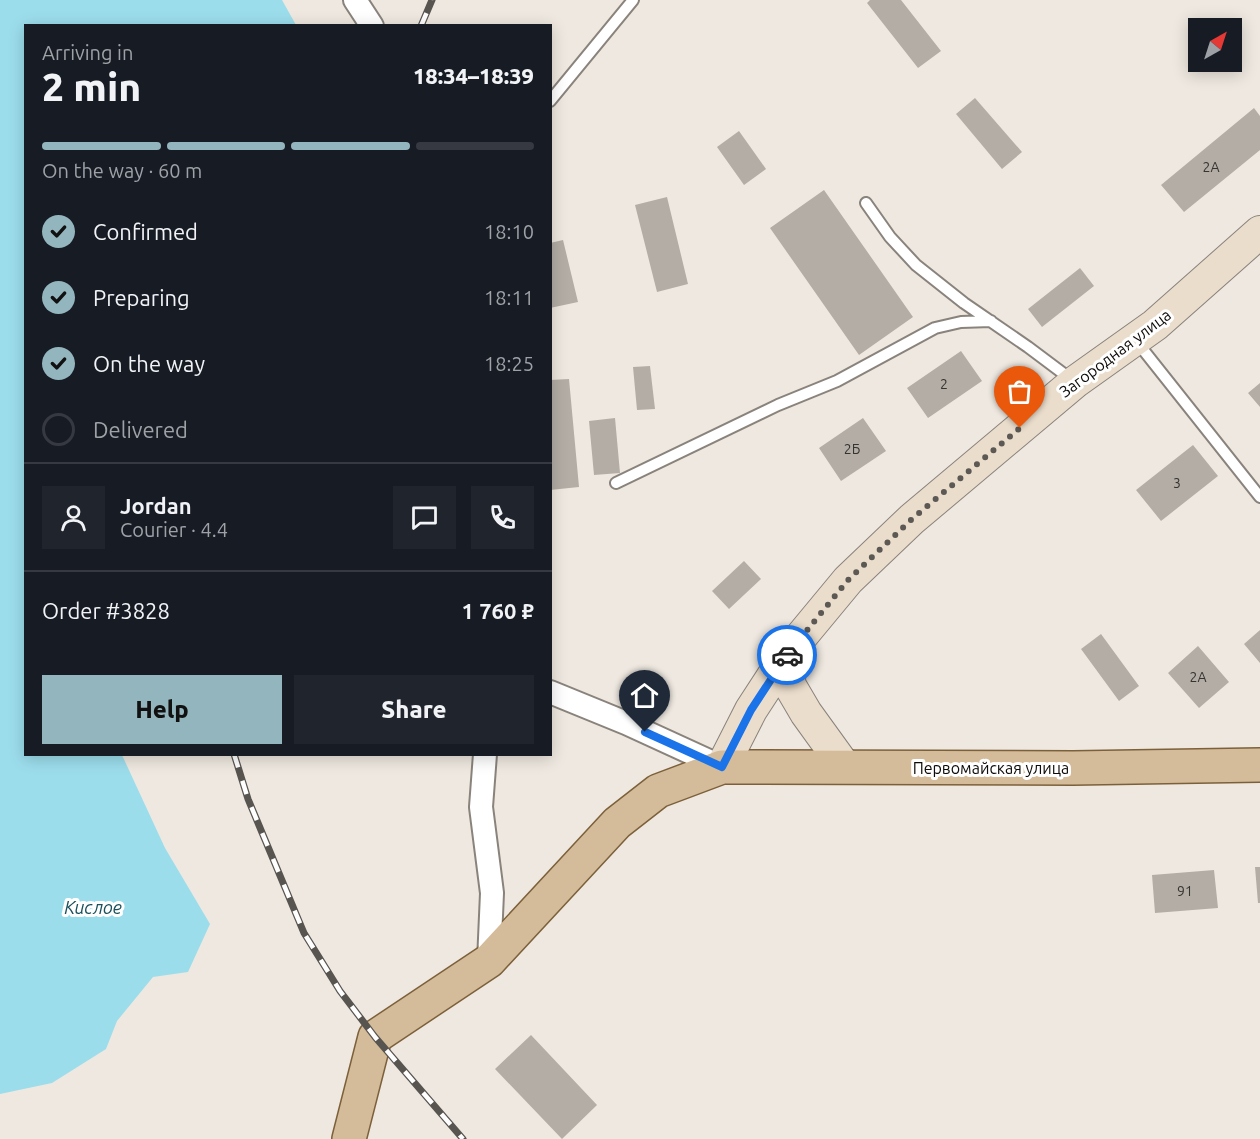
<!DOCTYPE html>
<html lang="en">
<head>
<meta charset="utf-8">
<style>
  :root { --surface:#171b24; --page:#20242c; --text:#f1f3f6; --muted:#9ea1a6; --line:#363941; --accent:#93b5bd }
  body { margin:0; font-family:Ubuntu,sans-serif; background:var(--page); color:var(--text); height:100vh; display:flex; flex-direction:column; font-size:22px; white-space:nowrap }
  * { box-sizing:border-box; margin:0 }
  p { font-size:20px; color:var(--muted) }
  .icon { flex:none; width:33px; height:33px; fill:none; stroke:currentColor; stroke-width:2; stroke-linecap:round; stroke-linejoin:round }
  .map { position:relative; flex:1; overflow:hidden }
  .details { position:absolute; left:24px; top:24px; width:528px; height:732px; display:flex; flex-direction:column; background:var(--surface); border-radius:0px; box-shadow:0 3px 15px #0003 }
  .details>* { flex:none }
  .needle { width:39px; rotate:39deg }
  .controls { position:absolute; left:1188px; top:18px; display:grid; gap:12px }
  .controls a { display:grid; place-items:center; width:54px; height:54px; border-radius:0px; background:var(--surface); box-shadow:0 3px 15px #0003; font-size:30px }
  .pin { position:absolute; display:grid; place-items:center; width:51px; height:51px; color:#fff; margin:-62px -26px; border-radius:50% 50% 50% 0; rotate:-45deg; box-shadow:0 0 6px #0007 }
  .pin .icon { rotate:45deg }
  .courier { position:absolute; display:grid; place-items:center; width:60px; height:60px; margin:-30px; border:4px solid #1a73e8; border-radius:50%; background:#fff; color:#222; box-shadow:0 2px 8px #0007 }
  .head em { font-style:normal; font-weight:800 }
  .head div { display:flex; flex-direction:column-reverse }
  .head { display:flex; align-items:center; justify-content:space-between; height:102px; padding:0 18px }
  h1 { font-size:39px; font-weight:800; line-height:45px }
  .bar { display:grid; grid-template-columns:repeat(4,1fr); gap:9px 6px; align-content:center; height:72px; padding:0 18px }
  .bar i { height:8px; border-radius:4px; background:var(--line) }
  .bar .on { background:var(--accent) }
  .bar p { grid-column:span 4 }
  .line { display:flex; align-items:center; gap:15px; padding:0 18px; border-top:2px solid var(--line) }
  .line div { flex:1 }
  .round { display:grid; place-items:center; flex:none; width:63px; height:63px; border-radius:0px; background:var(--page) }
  ol { padding:0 18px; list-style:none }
  li { display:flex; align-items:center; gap:18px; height:66px }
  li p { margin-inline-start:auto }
  li .icon { padding:6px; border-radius:50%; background:var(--accent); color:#111; stroke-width:4 }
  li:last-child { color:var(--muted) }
  li i { width:33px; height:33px; border:3px solid var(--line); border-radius:50% }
  .primary-button { display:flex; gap:12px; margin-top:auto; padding:12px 18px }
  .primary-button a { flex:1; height:69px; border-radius:0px; background:var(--accent); color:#111; font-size:24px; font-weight:800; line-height:69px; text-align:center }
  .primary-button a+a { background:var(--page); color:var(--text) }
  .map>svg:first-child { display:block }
  .water { fill:#9cddec }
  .building { fill:#b3ada6 }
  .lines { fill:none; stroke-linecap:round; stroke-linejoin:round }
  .lane-casing { stroke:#89837c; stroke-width:14 }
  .street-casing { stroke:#89837c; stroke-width:26 }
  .secondary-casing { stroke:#89837c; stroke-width:34 }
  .primary-casing { stroke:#7c603a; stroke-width:36 }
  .lane { stroke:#fff; stroke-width:10 }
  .street { stroke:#fff; stroke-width:22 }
  .secondary { stroke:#eaddcc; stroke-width:32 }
  .primary { stroke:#d4bb99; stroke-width:33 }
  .rail-casing { stroke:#585450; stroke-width:7 }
  .rail { stroke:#fff; stroke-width:4.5; stroke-dasharray:14; stroke-linecap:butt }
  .done { stroke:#5c5854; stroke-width:6; stroke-dasharray:0 10.8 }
  .route { stroke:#1a73e8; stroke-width:8 }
  .labels { text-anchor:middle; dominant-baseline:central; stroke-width:6; stroke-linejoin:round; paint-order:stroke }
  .number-label { font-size:14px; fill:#363430 }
  .street-label { font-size:16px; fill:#0d0b09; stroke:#fff }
  .water-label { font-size:18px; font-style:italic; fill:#19505b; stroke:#fff }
</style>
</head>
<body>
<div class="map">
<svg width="1260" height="1139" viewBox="0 0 1260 1139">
  <rect width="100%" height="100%" fill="#eee8e0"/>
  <path class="water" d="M0 0H282L296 25 26 26V754L122 755 165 848 210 924 188 972 153 977 117 1021 106 1049 52 1083 0 1094Z"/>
  <path class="building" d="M870 0H901L941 51 918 68 867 3Z
    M975 98 1022 152 1002 169 956 114Z
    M1254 108 1260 116V150L1184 212 1161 185Z
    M739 131 766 169 744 185 717 147Z
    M824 190 913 317 859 355 770 228Z
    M667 197 688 284 657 292 635 205Z
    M563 240 578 302 550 308V243Z
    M1080 268 1094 286 1042 327 1028 309Z
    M961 351 982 381 928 418 907 388Z
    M650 366 655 409 637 410 633 367Z
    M569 379 579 487 550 490V380Z
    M1260 383V407L1248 393Z
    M615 418 620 473 594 475 589 421Z
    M863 418 886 451 841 481 819 448Z
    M1193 445 1218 476 1161 521 1136 490Z
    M744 561 761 579 729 609 712 591Z
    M1260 630V663L1244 644Z
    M1101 634 1139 686 1119 701 1081 649Z
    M1198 646 1229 682 1199 708 1168 673Z
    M1255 867H1260V903H1258Z
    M1214 870 1218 908 1155 913 1152 875Z
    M531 1035 597 1105 562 1139 495 1069Z"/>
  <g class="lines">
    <g class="lane-casing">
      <path id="lane" d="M550 101 633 0
        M866 203 890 237 916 265 964 303 1028 347 1072 380
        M1137 342 1260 497
        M616 483 778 405 837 381 935 328 961 322 991 321"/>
    </g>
    <g class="street-casing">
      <path id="street" d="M355 0 372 26
        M550 692 626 723 722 767
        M485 754 481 807 492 893 489 961"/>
    </g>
    <g class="secondary-casing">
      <path id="secondary" d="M790 650 789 684 806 713 845 767
        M722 767 751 710 790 650 848 580 912 519 1075 382 1155 325 1260 232"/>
    </g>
    <g class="primary-casing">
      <path id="primary" d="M349 1139 375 1037 489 961 617 823 658 791 722 767 1073 768 1260 765"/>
    </g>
    <use href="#lane" class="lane"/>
    <use href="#street" class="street"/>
    <use href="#secondary" class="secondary"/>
    <use href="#primary" class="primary"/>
    <g class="rail-casing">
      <path id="rail" d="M421 26 432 0
        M234 754 248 799 304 933 340 991 375 1037 463 1139"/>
    </g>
    <use href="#rail" class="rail"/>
  </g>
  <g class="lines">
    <path class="done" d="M787 655 848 580 912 519 1020 428"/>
    <path class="route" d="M645 732 722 767 751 710 787 655"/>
  </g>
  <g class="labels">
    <g class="number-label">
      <text x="1211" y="167">2А</text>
      <text x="944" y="384">2</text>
      <text x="852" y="449">2Б</text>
      <text x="1177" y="483">3</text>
      <text x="1198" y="677">2А</text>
      <text x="1185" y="891">91</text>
    </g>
    <g class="street-label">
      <text transform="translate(1115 353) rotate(-37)">Загородная улица</text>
      <text x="991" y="768">Первомайская улица</text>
    </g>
    <g class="water-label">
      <text x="93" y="907">Кислое</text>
    </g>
  </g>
</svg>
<div class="controls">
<a><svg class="needle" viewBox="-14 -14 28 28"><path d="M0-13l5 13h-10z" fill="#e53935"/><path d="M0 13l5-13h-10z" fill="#9ea1a6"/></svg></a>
</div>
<div class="pin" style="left:1020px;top:428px;background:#ea580c"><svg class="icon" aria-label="bag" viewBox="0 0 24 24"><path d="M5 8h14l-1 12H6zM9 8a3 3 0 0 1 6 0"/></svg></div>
<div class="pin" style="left:645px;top:732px;background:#1f2937"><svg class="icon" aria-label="home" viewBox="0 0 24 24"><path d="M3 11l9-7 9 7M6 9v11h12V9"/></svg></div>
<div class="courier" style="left:787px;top:655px"><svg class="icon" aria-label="car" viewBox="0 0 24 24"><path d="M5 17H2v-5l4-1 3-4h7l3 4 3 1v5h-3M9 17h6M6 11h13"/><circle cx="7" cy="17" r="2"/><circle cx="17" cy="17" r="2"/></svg></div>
<section class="details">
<div class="head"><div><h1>2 min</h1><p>Arriving in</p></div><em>18:34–18:39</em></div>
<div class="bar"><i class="on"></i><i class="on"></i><i class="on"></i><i></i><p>On the way · 60 m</p></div>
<ol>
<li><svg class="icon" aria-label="check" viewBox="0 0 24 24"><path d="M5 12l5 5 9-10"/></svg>Confirmed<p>18:10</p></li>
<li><svg class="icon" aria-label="check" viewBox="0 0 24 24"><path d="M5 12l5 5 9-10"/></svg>Preparing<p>18:11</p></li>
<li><svg class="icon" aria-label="check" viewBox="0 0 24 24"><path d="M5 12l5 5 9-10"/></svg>On the way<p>18:25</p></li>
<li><i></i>Delivered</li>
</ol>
<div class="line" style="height:108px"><a class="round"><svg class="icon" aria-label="person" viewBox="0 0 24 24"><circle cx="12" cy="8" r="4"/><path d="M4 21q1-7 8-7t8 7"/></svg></a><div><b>Jordan</b><p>Courier · 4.4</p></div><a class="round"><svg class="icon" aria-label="chat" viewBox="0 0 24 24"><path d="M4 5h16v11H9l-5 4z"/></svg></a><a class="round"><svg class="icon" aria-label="phone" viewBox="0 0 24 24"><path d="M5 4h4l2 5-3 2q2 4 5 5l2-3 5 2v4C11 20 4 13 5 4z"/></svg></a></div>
<div class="line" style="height:78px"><div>Order #3828</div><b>1 760 ₽</b></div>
<div class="primary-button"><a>Help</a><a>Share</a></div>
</section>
</div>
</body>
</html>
